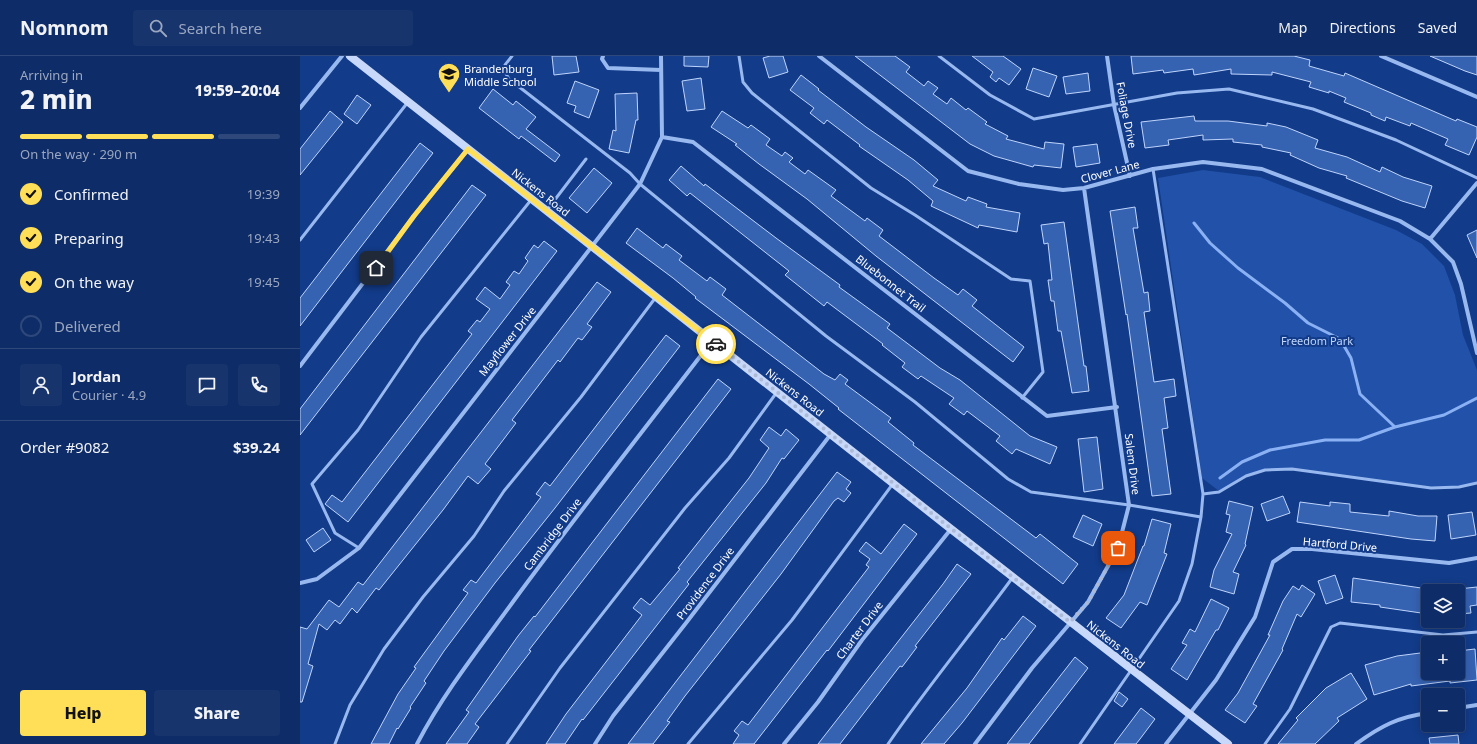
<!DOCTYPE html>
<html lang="en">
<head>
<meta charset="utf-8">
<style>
  :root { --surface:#0e2c67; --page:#17346d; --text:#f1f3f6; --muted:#9ba7c0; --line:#2e487b; --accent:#ffdf58 }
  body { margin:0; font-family:"Noto Sans",sans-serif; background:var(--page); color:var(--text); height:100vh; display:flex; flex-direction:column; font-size:15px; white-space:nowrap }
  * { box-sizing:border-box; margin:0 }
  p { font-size:13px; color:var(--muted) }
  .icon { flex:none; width:22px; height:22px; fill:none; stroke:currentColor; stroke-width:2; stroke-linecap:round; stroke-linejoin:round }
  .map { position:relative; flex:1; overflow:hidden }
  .details { display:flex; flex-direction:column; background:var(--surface); width:300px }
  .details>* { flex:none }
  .buttons { position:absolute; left:1121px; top:528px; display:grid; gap:8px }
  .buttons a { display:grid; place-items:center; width:44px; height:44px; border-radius:4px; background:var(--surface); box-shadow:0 2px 10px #0003,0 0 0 1px var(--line); font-size:20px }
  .pin { position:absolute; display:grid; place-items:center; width:34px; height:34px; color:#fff; margin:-17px; border-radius:8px; box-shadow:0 2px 6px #0006 }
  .courier { position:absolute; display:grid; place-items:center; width:40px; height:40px; margin:-20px; border:3px solid #ffdf58; border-radius:50%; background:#fff; color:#222; box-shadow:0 1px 5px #0007 }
  .overview em { font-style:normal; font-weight:800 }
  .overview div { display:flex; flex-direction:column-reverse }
  .overview { display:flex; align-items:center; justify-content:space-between; height:68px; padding:0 20px }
  h1 { font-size:26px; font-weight:800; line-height:30px }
  .bar { display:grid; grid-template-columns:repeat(4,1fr); gap:6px 4px; align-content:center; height:48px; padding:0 20px }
  .bar i { height:5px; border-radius:3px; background:var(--line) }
  .bar .selected { background:var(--accent) }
  .bar p { grid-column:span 4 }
  .line { display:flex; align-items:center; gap:10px; padding:0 20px; border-top:1px solid var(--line) }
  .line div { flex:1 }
  .round { display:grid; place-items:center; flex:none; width:42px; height:42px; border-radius:4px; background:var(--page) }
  ol { padding:0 20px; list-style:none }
  li { display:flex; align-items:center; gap:12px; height:44px }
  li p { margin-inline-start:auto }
  li .icon { padding:4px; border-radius:50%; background:var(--accent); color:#111; stroke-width:4 }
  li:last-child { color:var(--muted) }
  li i { width:22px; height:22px; border:2px solid var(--line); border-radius:50% }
  .button { display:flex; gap:8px; margin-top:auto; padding:8px 20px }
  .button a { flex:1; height:46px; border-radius:4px; background:var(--accent); color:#111; font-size:16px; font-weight:800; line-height:46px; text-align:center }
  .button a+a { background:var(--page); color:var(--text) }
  header { display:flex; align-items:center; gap:24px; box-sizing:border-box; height:56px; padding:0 20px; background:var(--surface); border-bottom:1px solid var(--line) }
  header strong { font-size:19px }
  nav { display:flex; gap:22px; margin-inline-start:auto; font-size:14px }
  .search { width:280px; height:36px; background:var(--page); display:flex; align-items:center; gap:10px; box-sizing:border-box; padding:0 14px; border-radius:4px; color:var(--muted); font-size:15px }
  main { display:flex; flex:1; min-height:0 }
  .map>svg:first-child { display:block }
  .green { fill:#2151a8 }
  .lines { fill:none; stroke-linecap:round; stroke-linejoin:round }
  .stream { stroke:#8ab1f4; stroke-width:3 }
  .building { fill:#3662b2; stroke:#bfd5fc }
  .lane { stroke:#98b8f0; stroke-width:3 }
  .street { stroke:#98b8f0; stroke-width:4 }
  .secondary { stroke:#c7d8fb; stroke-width:8 }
  .done { stroke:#acbad6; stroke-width:4; stroke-dasharray:0 7.2 }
  .route { stroke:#ffdf58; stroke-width:5 }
  .labels { text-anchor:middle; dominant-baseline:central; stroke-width:4; stroke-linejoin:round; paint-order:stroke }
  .poi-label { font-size:11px; fill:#fff; stroke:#123b89; text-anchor:start }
  .street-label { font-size:11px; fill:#fff; stroke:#123b89 }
  .park-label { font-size:11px; fill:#bfd5fc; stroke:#123b89 }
</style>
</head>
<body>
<header>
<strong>Nomnom</strong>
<div class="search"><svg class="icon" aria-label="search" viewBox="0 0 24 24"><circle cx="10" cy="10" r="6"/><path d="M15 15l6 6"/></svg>Search here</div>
<nav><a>Map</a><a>Directions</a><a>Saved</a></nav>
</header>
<main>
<section class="details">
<div class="overview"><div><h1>2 min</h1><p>Arriving in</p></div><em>19:59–20:04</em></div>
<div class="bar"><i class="selected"></i><i class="selected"></i><i class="selected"></i><i></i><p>On the way · 290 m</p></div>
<ol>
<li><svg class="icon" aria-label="check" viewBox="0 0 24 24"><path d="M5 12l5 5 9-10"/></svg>Confirmed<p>19:39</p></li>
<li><svg class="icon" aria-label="check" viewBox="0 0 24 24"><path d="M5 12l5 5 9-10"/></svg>Preparing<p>19:43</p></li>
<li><svg class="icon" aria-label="check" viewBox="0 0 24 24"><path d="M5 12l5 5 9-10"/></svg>On the way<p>19:45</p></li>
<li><i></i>Delivered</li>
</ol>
<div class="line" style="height:72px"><a class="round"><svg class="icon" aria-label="person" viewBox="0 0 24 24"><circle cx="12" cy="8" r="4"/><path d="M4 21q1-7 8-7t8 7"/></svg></a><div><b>Jordan</b><p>Courier · 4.9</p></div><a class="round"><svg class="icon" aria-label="chat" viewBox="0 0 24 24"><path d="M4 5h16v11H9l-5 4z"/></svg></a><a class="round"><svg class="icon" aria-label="phone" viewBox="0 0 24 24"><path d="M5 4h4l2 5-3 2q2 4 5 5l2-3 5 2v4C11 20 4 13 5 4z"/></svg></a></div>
<div class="line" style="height:52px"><div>Order #9082</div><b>$39.24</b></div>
<div class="button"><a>Help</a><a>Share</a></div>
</section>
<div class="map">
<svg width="1177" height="688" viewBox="0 0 1177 688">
  <rect width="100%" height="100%" fill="#123b89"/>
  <path class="green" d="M903 114 960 121 1096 174 1122 188 1144 210 1155 239 1163 279 1177 314V426L1151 433H1131L994 413 958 415 919 435 902 422 858 122Z"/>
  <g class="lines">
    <path class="stream" d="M894 167 910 187 938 212 985 247 1008 267 1040 283 1051 302 1060 338 1095 371
      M920 422 942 406 970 394 1025 384H1059L1095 371 1144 359 1177 342"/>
  </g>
  <path class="building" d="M252 0H276L279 16 254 19Z
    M384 0H409L408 11 384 10Z
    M470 0H483L488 16 469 22 463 2Z
    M555 0H595L610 11 606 16 624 30 628 25 638 32 633 38 647 48 651 42 666 54 668 52 687 66 685 68 708 80 706 83 744 93 745 86 764 88 761 112 734 109 733 111 694 100 670 88Z
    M672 0H703L721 13 709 29 699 22 696 26 690 21 693 16Z
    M831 0H994L1010 4 1009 10 1044 20 1045 17 1156 65 1157 63 1177 71V81L1169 99 1145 89 1148 83 1111 67 1110 70 1086 61 1085 65 1071 59V57L1044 46 1046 42 1029 35V37L1009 31 1011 26 972 16V19L931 18V13L894 19 893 13 864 17 863 14 833 18Z
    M1130 0H1177V19L1165 15Z
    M733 12 757 20 749 41 726 33Z
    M788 17 790 35 766 38 763 21Z
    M501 19 519 33 518 34 566 71 614 104 638 124 633 130 666 145 668 141 687 148 686 151 720 157 717 176 679 169 678 172 631 150 633 145 608 124 559 90 560 89 527 64 524 68 510 57 514 52 490 34Z
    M401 22 405 53 387 55 382 25Z
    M275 25 299 34 289 62 274 56 276 50 267 47Z
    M193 33 213 49 216 45 236 61 226 73 260 99 255 106 221 80 219 83 179 52Z
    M337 37 338 64H336L329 97 309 93 313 74 316 75 315 38Z
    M57 39 71 49 57 68 44 58Z
    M30 55 43 66 0 119V93Z
    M422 55 448 72 451 69 470 83 466 89 482 100 485 96 493 102 489 106 505 118 508 114 536 134 531 140 565 165 567 162 583 174 579 180 634 222 658 239 663 233 677 244 672 250 724 291 713 306 576 200 507 143 459 108 435 89 437 88 411 71Z
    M894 60 895 65H928L967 70V67L986 71 1018 84 1015 92 1047 101 1080 116 1082 111 1103 121 1132 130 1125 152 1102 145 1046 122 1047 120 1019 112 990 99 991 97 962 91V89L933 86V83L903 84V79L868 84 869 89 845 92 841 66Z
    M120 87 133 97 0 270V242Z
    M797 88 800 107 776 111 773 91Z
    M381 110 404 130 405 128 476 182 540 229 539 231 590 268 587 272 640 312 660 324 730 380 757 391 750 408 716 393 712 398 696 385 700 380 667 355 664 359 649 348 654 342 621 320 618 323 602 311 605 307 582 289 583 288 527 246 524 250 485 219 489 215 390 137 387 140 369 124Z
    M294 112 312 127 287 157 269 142Z
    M172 129 186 139 0 379V353Z
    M835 151 838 172H833L844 237 848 236 850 255 844 256 854 326 874 323 876 340 864 342 868 372 862 373 871 438 852 440 827 258 826 259 810 155Z
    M764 166 784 310H786L789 335 772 337 761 275H758L754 245H751L748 224H752L748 187 744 188 741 169Z
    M337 172 363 192 366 188 382 200 379 204 407 225 410 221 426 233 422 239 524 318 535 324 540 318 548 324 545 328 591 362 588 366 614 387 613 389 736 482 740 478 778 508 763 528 538 353 539 352 509 328 395 242 396 241 373 222 326 187Z
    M1177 174V202L1167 179Z
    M244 185 257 195 48 466 25 448 32 439 42 446 172 278 168 275 177 264 180 266 190 253 176 243 185 231 200 243 210 229 206 226 214 215 219 218 228 205 225 202 234 189 238 192Z
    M297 226 311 236 287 268 292 271 282 284 278 282 260 306 258 304 212 364 216 367 185 408 191 413 178 428 168 420 143 454 79 534 76 532 57 557 52 552 40 568 35 564 27 574 19 568 8 608 13 610 2 646H0V571L7 573 29 544 39 551 58 526 63 529Z
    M366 279 380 290 255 452 195 527 144 595 124 625 126 627 110 651 111 652 98 673 97 672 89 688H71L98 638 116 612 114 611 168 537 163 534 171 524 176 527 241 441 236 438 245 426 250 430Z
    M418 323 431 333 229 594 231 595 175 668 179 671 167 688H146L169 656 166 654 218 580 234 560 235 561Z
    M469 371 481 380 486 373 499 384 484 403 482 402 466 427 387 526 389 528 283 664 282 663 265 688H246L266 658 342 559 333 552 341 542 350 549 380 513 378 512 449 422 469 392 460 384Z
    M797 381 803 433 784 436 778 383Z
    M537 416 551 426 546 433 551 437 544 446 538 442 534 445 481 518 385 640 367 665 370 666 353 688H328Z
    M983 440 990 457 967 465 961 448Z
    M929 445 953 451 945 488 946 489 933 516 939 518 934 538 910 531 914 514 932 478 926 476 930 459 926 458Z
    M1000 446 1030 450V446L1050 448V456L1089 460V455L1118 460H1137L1135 485 1111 483 997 466Z
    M1172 456 1176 479 1151 483 1148 459Z
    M783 459 802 468 793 490 773 481Z
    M852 463 871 468 864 497 867 498 847 549 840 546 821 572 806 562 824 539 843 490H844Z
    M604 468 617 478 528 595 527 594 454 688H433L439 679 434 675 442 665 448 669 569 511 566 509 570 503 559 495 566 486 581 498Z
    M23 472 31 484 14 496 6 484Z
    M657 508 671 518 615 590 617 591 602 611 600 610 540 688H518L643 528Z
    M1035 519 1043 542 1026 548 1018 525Z
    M1053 522 1128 533V558L1080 551V549L1051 546Z
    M1002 529 1015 538 1001 561 997 558 982 593 983 594 953 648 957 650 945 667 925 654 938 637 970 579H968L983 545 993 530 999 534Z
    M1177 531V549L1170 550 1171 557 1158 558V533Z
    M911 543 929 552 918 574H916L887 624 871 613 887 589 882 587 890 573 895 576Z
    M723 560 736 570 662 667 644 688H621L667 632 702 582 704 584Z
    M1175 593 1177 624 1150 627V625L1111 630V628L1074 639 1065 609 1097 600 1128 596V617H1158V595Z
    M775 601 788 612 736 679 729 688H707Z
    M1051 617 1067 643 1037 662 1039 665 1015 688H978L998 664 996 662 1026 632Z
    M819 636 828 643 822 651 814 645Z
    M841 652 855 663 840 683 836 688H814Z
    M1158 679 1159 688H1130L1129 682Z"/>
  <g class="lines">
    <path class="lane" d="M212 0 205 9V16L209 23 330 117 340 128 526 280 615 346 708 423 731 436 829 449 901 461
      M439 0 443 26 452 37 571 132 615 159 711 223 730 225 743 316 722 342
      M639 0 690 39 734 63 877 37 929 33 1013 53 1096 84 1177 122
      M247 154 286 103
      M0 184 108 46
      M903 438 919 436 946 420 965 414 992 413 1131 432 1159 431 1177 427
      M59 492 35 477 12 428 58 374 121 281 231 144
      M35 688 50 649 84 593 123 541 174 480 204 435 281 341 356 241
      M207 688 260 612 385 452 429 402 477 336
      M388 688 492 564 592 429
      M588 688C627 631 672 577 713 521
      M780 688 879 545 892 508 901 461 903 438 853 113
      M965 688 990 653 1031 571 1040 567 1143 579 1177 576"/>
    <path class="street" d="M303 0 302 3 308 12 361 14
      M519 0 668 115 719 128 763 134 784 132 853 113 903 106 962 113 1100 165 1130 183 1153 206 1161 228 1177 297
      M807 0 814 49 830 120
      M1081 0 1177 41
      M0 52 42 0
      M362 81 393 86 747 360 817 351
      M1130 183 1177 127
      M0 310 114 160 168 93
      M0 527 17 523 59 492 340 128 362 81 361 0
      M1158 652 1177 649
      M117 688C144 636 181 590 215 543 279 456 346 371 412 285
      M295 688 313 660 386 567 531 378
      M484 688 518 646 562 584 651 473
      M675 688 732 612 788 546 818 492 829 449 784 132
      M866 688 916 624 955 561 973 506 992 493H1012L1149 507 1177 502
      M1056 688C1081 670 1098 661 1128 657"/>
    <path class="secondary" d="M50 0 651 473 928 688"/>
  </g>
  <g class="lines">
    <path class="done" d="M416 288 770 566 788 546 818 492"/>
    <path class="route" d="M76 212 114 160 168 93 416 288"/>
  </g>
  <defs>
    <g id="school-pin" transform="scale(1.15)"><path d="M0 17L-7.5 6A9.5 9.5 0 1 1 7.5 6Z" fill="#ffdf58" stroke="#123b89"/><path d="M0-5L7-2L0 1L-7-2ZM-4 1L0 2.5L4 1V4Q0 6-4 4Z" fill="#111"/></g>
  </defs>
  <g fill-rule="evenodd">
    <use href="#school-pin" x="149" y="18"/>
  </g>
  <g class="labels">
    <g class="poi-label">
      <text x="164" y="12">Brandenburg<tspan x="164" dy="13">Middle School</tspan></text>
    </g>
    <g class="street-label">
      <text transform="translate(827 59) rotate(79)">Foliage Drive</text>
      <text transform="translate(810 115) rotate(-15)">Clover Lane</text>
      <text transform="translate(241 136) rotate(38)">Nickens Road</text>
      <text transform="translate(591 227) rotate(38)">Bluebonnet Trail</text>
      <text transform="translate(207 285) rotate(-52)">Mayflower Drive</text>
      <text transform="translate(495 336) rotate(38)">Nickens Road</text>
      <text transform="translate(833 408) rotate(83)">Salem Drive</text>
      <text transform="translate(252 478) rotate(-53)">Cambridge Drive</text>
      <text transform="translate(1040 488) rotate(5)">Hartford Drive</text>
      <text transform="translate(405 527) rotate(-53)">Providence Drive</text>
      <text transform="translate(559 574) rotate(-53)">Charter Drive</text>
      <text transform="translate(816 588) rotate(38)">Nickens Road</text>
    </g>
    <g class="park-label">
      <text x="1017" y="284">Freedom Park</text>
    </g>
  </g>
</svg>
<div class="buttons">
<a><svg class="icon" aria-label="layers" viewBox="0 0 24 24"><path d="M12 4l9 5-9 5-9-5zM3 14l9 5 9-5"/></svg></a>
<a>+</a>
<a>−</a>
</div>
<div class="pin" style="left:818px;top:492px;background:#ea580c"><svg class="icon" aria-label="bag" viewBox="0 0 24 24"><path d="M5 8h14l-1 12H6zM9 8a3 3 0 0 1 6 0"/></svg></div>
<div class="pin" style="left:76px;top:212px;background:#1f2937"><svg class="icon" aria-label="home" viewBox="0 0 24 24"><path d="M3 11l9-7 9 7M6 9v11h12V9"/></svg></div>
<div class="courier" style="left:416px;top:288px"><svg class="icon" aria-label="car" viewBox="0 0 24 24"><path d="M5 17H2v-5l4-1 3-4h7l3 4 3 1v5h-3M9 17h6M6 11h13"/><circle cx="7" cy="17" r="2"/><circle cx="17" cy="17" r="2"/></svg></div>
</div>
</main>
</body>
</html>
